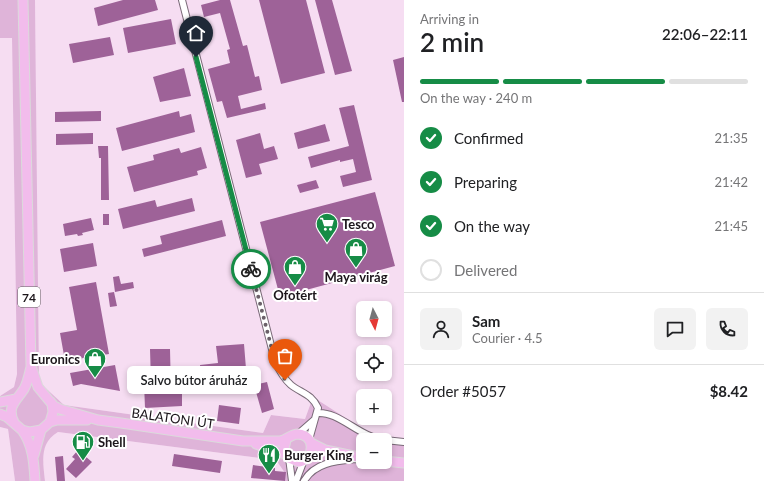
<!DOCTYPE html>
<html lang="en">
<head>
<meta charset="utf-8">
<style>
  :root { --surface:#fff; --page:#f2f2f2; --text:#202124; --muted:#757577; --line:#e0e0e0; --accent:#168c46 }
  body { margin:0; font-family:Lato,sans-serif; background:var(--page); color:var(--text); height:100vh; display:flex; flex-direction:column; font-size:15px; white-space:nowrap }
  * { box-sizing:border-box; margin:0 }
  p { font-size:13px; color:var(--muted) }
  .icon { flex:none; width:22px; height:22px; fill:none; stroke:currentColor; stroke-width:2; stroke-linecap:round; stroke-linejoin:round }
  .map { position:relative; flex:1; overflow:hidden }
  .drawer { display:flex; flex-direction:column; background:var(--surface); width:360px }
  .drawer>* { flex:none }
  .needle { width:26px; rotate:174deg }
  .buttons { position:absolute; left:356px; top:301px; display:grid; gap:8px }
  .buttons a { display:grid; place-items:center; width:36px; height:36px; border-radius:6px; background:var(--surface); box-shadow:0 2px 6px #0003; font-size:20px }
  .pin { position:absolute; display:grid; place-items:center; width:34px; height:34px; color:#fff; margin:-41px -17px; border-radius:50% 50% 50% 0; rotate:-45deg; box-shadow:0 0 4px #0007 }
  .pin .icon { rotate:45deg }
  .courier { position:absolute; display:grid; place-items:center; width:40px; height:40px; margin:-20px; border:3px solid #168c46; border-radius:50%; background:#fff; color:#222; box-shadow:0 1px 5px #0007 }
  .bubble { position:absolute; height:28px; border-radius:6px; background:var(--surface); box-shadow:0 2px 6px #0003; font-size:13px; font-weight:600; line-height:28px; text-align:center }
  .overview em { font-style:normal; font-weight:600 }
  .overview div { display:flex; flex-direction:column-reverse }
  .overview { display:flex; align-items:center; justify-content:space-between; height:68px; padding:0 16px }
  h1 { font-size:26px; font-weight:600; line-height:30px }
  .bar { display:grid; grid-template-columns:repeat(4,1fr); gap:6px 4px; align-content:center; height:48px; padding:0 16px }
  .bar i { height:5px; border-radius:3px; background:var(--line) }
  .bar .selected { background:var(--accent) }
  .bar p { grid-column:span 4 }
  .line { display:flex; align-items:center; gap:10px; padding:0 16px; border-top:1px solid var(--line) }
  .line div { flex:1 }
  .round { display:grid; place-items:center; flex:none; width:42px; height:42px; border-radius:6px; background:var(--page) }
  ol { padding:0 16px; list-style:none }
  li { display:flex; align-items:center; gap:12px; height:44px }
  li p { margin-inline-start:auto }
  li .icon { padding:4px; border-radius:50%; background:var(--accent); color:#fff; stroke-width:4 }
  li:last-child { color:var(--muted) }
  li i { width:22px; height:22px; border:2px solid var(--line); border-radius:50% }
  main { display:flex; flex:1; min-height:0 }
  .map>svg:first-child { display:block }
  .built { fill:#f6ddf2; fill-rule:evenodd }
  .green { fill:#dfb4d9; fill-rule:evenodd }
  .building { fill:#9e6298 }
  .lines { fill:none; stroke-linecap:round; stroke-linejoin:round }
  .minor-casing { stroke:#7a6a78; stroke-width:8 }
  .primary-casing { stroke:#dbdadb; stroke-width:11 }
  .minor { stroke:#fff; stroke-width:6 }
  .primary { stroke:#f2bcec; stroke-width:9 }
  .done { stroke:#6b6069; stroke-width:4; stroke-dasharray:0 7.2 }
  .route { stroke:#168c46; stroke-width:5 }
  .labels { text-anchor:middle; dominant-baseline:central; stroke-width:4; stroke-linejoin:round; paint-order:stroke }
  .shield { fill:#fff; stroke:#605c5f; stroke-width:1 }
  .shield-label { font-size:12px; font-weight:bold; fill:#1c161b }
  .poi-label { font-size:13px; font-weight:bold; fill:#1c161b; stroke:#fff; text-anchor:start }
  .street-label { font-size:13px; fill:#1c161b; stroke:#fff }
</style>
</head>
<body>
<main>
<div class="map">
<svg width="404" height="481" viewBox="0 0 404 481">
  <rect width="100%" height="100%" fill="#fdeafa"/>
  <path class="built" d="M35 0H404V440L374 436 313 397 305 419 271 415 263 433 64 405 38 382ZM363 308H385V330H363ZM363 352H385V374H363ZM363 396H385V418H363Z
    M0 38H12L17 374 14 387 0 396Z
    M0 427 8 429 15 481H0Z
    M58 432 276 460 285 473 284 481H45L42 453 50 436Z"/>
  <path class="green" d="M0 0H35L39 382 64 405 263 433 271 415 305 419 313 397 374 436 404 440V481H284L285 473 276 460 58 432C39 443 43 462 45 481H15L8 429 0 427V396L14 387 17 374 12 38H0ZM363 440H385V462H363Z"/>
  <path class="building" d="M123 0H155L158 10 98 26 94 8Z
    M220 0H230L243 46 247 45 255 77 259 76 262 90 238 96 241 109 265 103 266 109 227 118 222 101 217 102 208 69 230 63 227 50 230 49 220 13 204 17 201 5Z
    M259 0H306L325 73 281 84Z
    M315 0H332L352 71 335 75Z
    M171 19 176 44 128 53 123 28Z
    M110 37 114 55 73 63 69 44Z
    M404 57V102H402L393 60Z
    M184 68 191 96 160 102 153 77Z
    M354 105 372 180 343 187 340 176 356 172 353 159 340 162V160L311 168 308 157 349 146 339 108Z
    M101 111V121L55 122V112Z
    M179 111 180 117 191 114 195 132 122 151 116 128Z
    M325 124 330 141 298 149 294 133Z
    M93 133V144L56 145V134Z
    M260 133 264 149 274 146 278 159 259 164 262 174 246 178 236 140Z
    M98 146H108L109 200H101V158H99Z
    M201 147 207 168 197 171 198 175 134 192 127 167 154 160 153 155 179 148 181 153Z
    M316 180 319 188 300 193 297 185Z
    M375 192 395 266 280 297 260 222Z
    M192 198 195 211 123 229 118 209 155 200 157 207Z
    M103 214H109V225H103Z
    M91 218 94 230 82 233 83 235 78 236 77 234 65 236 63 224Z
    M222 220 226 236 144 257 142 249 162 244 160 236Z
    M93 243 97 266 64 272 60 249Z
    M119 276 121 284 133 282 134 288 115 292 113 277Z
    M96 282 109 354 65 361 60 333 77 330 69 287Z
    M114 292 117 306 110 307 108 293Z
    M244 344 247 381 221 384V389L198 391V386L202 385 200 365 218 363 216 346Z
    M150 349H170L171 392 182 391V406L145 408 144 383H151Z
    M115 365 120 391 81 384 73 386 70 373Z
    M267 382 274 409 262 413 254 385Z
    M219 405 241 408 239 424 217 421Z
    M78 450 92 462 76 478 66 469 75 459 72 457Z
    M174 454 222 461 220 473 172 466Z
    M63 456 65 481H57L55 457Z
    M253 465 275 468V471L286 472 285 481 251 478Z"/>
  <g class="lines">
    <g class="minor-casing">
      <path id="minor" d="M182 0 275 361C279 370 283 378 291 385 301 393 312 394 318 408L309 440
        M317 413C339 411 359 437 384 440
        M298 434 314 420
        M385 440 404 442
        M289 458 292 481
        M296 481 304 460
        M304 481C315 462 337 461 357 459"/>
    </g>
    <g class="primary-casing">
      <path id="primary" d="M50 401 54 406 60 409 98 420 121 423 243 441H280C287 440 291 434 298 434 316 435 315 459 299 462L289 458 284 449 286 440
        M0 402 16 399
        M0 414 7 417 22 430 30 432 41 430 50 422 53 412 52 404 38 387 31 366 23 0
        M14 422C6 407 17 400 24 389 28 382 29 374 31 367
        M50 422 57 420H87
        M22 430C33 445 34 463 35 481
        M311 443 325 450 363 458
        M256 444 285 454
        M34 455 41 430
        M385 461 404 463"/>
    </g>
    <use href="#minor" class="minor"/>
    <use href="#primary" class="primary"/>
  </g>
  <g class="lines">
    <path class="done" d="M251 269 275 361 285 380"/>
    <path class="route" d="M196 57 251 269"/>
  </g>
  <defs>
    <g id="supermarket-pin" transform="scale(1.15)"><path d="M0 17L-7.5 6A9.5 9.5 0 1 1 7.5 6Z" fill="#168c46" stroke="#fff"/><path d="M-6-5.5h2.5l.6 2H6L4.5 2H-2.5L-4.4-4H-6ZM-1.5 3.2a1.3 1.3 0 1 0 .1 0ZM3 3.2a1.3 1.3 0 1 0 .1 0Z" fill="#fff"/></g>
    <g id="shop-pin" transform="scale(1.15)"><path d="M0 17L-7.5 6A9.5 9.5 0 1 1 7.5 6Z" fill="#168c46" stroke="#fff"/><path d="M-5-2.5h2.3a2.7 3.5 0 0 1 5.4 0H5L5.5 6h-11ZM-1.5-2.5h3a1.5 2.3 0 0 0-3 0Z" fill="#fff"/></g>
    <g id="fuel-pin" transform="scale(1.15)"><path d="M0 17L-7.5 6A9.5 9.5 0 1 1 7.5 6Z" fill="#168c46" stroke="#fff"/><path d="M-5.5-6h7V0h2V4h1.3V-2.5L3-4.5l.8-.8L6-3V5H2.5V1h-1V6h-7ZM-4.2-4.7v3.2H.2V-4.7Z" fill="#fff"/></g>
    <g id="restaurant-pin" transform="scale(1.15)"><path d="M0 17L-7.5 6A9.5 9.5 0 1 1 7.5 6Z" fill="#168c46" stroke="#fff"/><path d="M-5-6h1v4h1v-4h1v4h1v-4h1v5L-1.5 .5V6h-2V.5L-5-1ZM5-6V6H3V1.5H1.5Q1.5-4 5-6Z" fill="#fff"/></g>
  </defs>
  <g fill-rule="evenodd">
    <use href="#supermarket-pin" x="327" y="224"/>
    <use href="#shop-pin" x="356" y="249"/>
    <use href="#shop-pin" x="295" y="267"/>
    <use href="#shop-pin" x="95" y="359"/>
    <use href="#fuel-pin" x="83" y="442"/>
    <use href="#restaurant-pin" x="269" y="455"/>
  </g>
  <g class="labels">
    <rect class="shield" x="18" y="287" width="22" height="20" rx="3"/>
    <g class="shield-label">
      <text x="29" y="297">74</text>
    </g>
    <g class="poi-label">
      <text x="342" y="224">Tesco</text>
      <text x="356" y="277" text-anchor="middle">Maya virág</text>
      <text x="295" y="295" text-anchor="middle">Ofotért</text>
      <text x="80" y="359" text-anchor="end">Euronics</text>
      <text x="98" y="442">Shell</text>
      <text x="284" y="455">Burger King</text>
    </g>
    <g class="street-label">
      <text transform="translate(173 418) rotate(8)">BALATONI ÚT</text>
    </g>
  </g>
</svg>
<div class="buttons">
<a><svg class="needle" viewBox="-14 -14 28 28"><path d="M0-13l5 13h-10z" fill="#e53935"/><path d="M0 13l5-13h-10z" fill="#757577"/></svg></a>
<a><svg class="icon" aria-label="locate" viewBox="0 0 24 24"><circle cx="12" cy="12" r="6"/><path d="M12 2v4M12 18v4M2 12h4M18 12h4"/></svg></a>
<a>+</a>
<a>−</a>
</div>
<div class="pin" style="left:285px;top:380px;background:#ea580c"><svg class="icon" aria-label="bag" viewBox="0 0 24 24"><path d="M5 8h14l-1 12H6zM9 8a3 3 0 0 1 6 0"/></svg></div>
<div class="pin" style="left:196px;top:57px;background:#1f2937"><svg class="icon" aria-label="home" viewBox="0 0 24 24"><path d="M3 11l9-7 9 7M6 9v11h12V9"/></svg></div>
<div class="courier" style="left:251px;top:269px"><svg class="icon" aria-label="bike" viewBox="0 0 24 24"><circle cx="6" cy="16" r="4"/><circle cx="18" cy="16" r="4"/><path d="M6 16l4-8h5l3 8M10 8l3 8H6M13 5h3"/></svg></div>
<div class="bubble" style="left:127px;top:366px;width:134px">Salvo bútor áruház</div>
</div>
<section class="drawer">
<div class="overview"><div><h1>2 min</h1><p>Arriving in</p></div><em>22:06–22:11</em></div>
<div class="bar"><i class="selected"></i><i class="selected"></i><i class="selected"></i><i></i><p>On the way · 240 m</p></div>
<ol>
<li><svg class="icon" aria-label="check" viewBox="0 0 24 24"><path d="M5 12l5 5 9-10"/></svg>Confirmed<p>21:35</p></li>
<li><svg class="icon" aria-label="check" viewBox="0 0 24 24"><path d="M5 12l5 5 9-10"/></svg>Preparing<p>21:42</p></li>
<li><svg class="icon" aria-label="check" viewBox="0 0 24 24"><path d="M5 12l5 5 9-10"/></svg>On the way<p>21:45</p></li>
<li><i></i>Delivered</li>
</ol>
<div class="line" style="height:72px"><a class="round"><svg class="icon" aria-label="person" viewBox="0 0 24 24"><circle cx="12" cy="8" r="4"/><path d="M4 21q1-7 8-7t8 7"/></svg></a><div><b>Sam</b><p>Courier · 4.5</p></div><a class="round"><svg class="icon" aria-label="chat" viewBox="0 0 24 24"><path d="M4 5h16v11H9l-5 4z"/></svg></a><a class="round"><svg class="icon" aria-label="phone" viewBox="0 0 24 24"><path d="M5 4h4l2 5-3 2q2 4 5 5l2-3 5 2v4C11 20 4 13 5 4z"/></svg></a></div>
<div class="line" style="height:52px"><div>Order #5057</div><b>$8.42</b></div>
</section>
</main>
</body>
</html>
